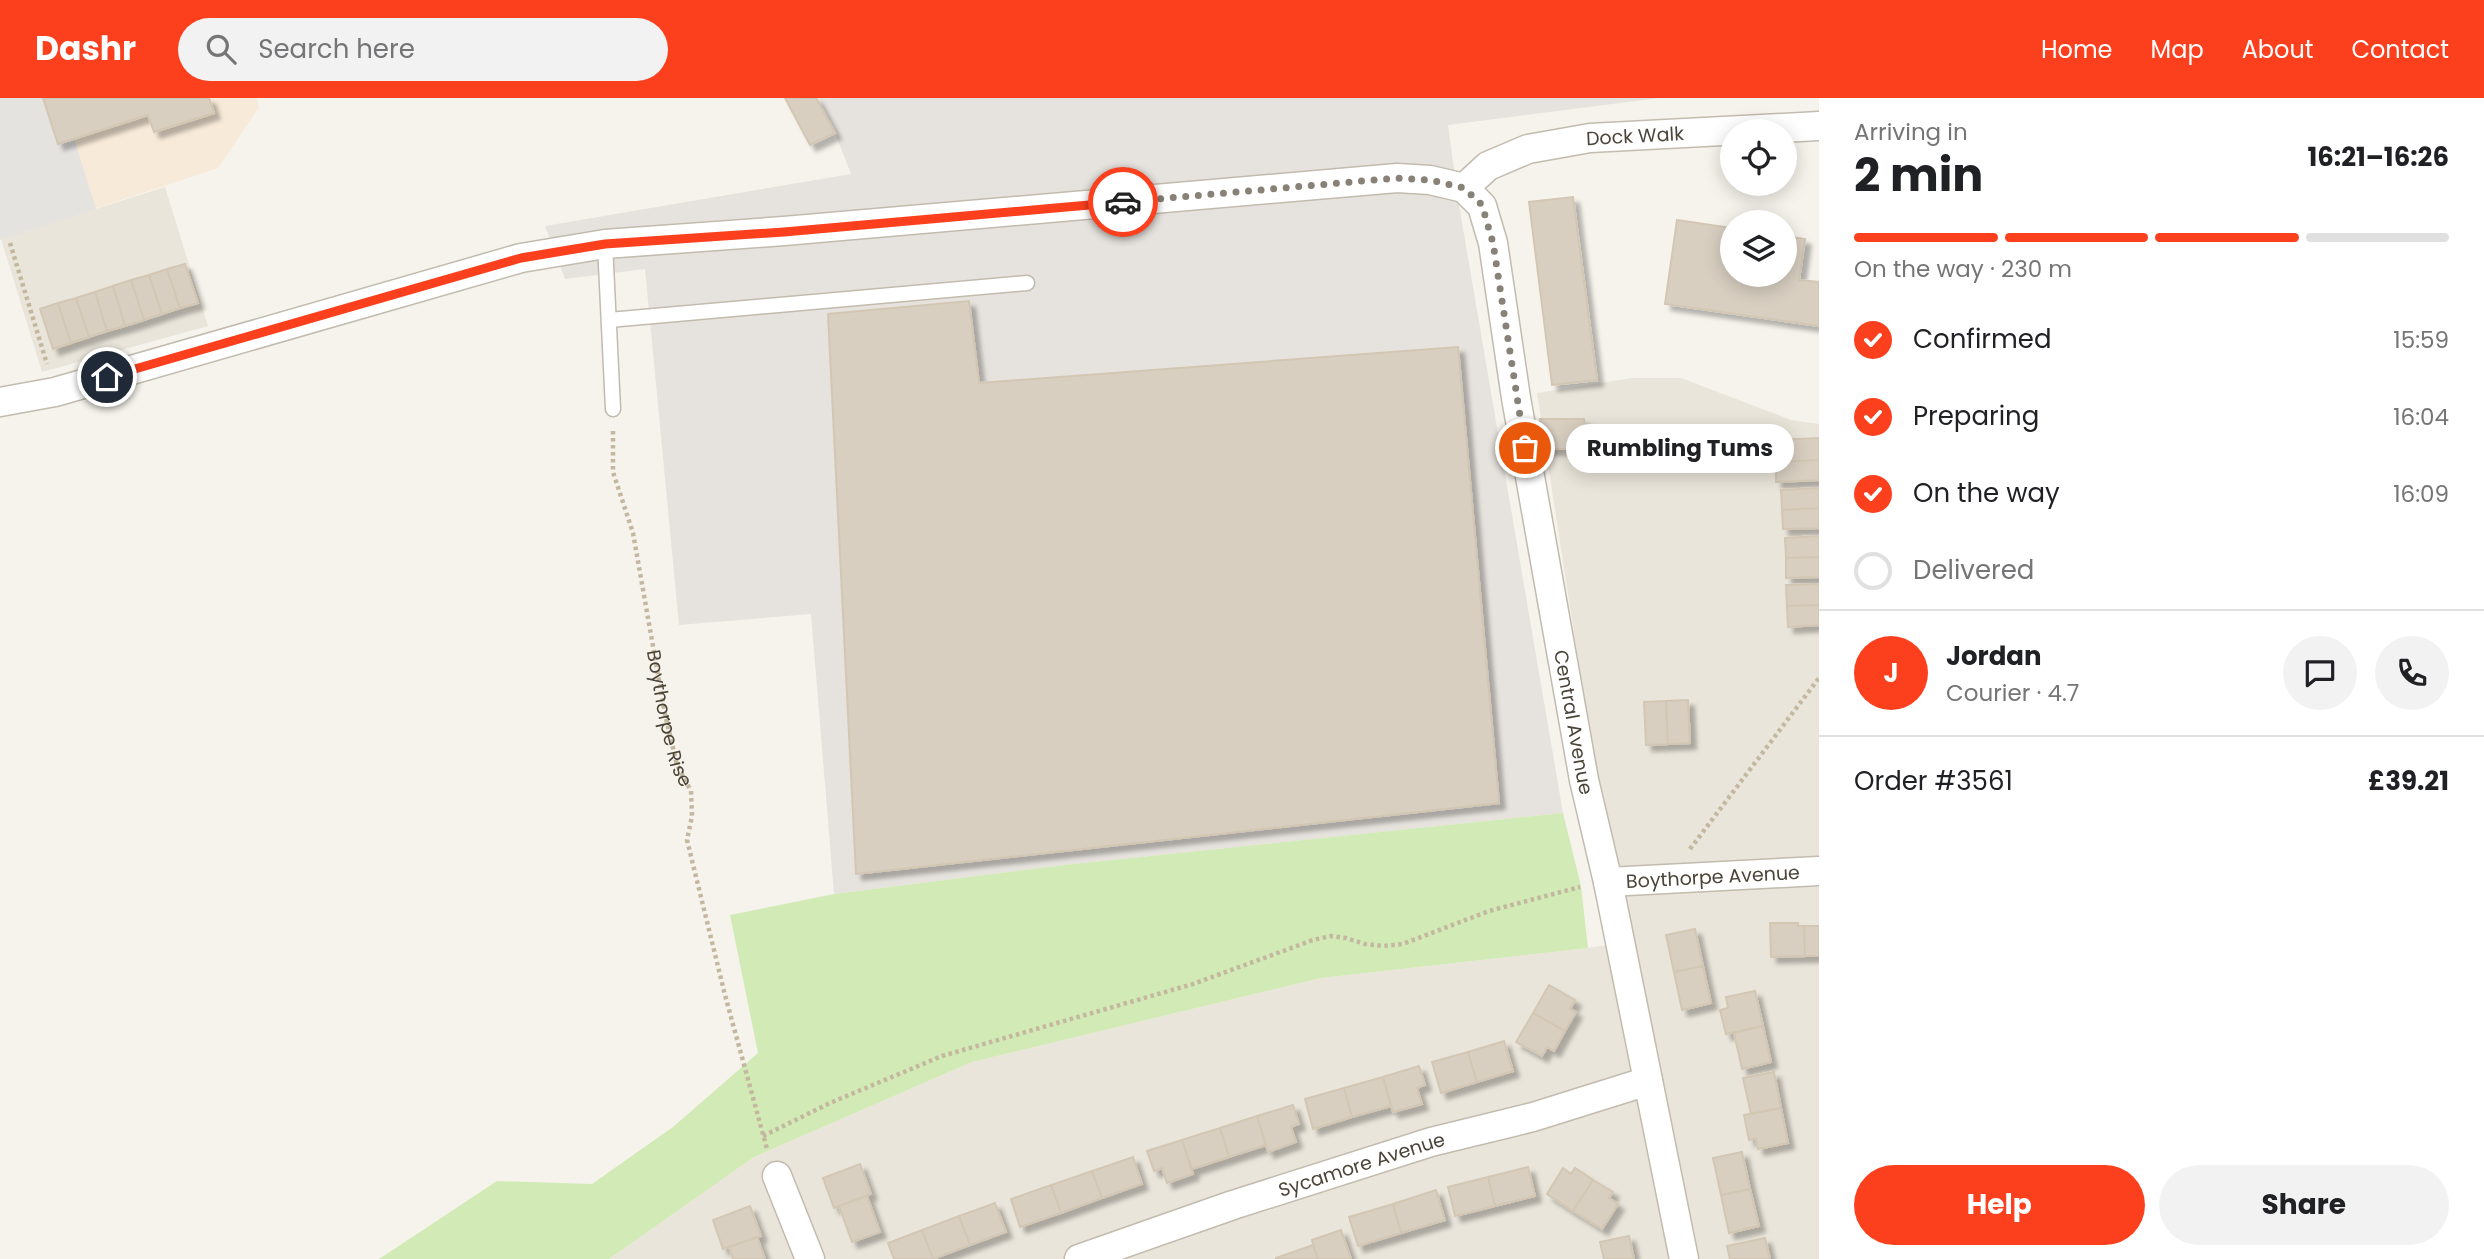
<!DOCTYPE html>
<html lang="en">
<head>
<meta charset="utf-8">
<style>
  :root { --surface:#fff; --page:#f2f2f2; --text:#202124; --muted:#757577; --line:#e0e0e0; --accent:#fc3f1d }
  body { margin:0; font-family:Poppins,sans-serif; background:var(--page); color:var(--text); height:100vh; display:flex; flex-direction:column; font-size:26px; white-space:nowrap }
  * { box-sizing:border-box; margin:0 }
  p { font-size:23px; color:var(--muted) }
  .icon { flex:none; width:38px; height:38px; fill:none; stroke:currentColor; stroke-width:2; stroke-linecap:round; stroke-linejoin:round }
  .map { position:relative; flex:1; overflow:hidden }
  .drawer { display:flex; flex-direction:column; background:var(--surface); width:665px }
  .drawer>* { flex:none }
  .tools { position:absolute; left:1720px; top:21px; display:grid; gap:14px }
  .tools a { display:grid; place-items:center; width:77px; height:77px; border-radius:50%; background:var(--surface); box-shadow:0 4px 18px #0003; font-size:35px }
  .pin { position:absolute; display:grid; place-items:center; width:60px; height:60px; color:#fff; margin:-30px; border:4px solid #fff; border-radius:50%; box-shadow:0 2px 7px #0007 }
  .courier { position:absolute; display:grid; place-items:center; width:70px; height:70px; margin:-35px; border:5px solid #fc3f1d; border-radius:50%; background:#fff; color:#222; box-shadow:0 2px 9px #0007 }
  .bubble { position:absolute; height:49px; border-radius:24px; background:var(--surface); box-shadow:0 4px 18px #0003; font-size:23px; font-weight:700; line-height:49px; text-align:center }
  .headline em { font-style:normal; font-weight:700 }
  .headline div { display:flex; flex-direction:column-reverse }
  .headline { display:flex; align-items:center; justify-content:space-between; height:119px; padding:0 35px }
  h1 { font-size:46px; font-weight:700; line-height:52px }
  .bar { display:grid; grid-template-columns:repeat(4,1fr); gap:10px 7px; align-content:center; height:84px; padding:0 35px }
  .bar i { height:9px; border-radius:5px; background:var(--line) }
  .bar .current { background:var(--accent) }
  .bar p { grid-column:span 4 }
  .line { display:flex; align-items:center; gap:18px; padding:0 35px; border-top:2px solid var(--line) }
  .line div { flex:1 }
  .round { display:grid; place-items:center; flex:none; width:74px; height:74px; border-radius:37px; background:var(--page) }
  ol { padding:0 35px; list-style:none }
  li { display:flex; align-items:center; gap:21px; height:77px }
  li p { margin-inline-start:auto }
  li .icon { padding:7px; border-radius:50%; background:var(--accent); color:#fff; stroke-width:4 }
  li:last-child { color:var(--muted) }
  li i { width:38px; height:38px; border:4px solid var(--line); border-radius:50% }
  .action { display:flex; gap:14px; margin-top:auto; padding:14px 35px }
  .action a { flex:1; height:80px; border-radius:42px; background:var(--accent); color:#fff; font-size:28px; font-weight:700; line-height:80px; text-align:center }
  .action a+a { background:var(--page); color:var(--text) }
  header { display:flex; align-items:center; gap:42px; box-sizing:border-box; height:98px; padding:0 35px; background:var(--accent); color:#fff }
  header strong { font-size:33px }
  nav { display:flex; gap:38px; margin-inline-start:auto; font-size:24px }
  .search { width:490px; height:63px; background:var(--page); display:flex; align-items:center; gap:18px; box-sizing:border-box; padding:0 24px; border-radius:38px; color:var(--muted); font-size:26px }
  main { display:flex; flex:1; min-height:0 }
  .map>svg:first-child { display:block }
  .residential { fill:#eae5da }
  .commercial { fill:#f7ead8 }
  .industrial { fill:#e6e2dd }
  .green { fill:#d2eab5 }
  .parking { fill:#e5e3e0 }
  .building { fill:#d8cfc1; stroke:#d3c7b4; stroke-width:2; filter:url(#shadow) }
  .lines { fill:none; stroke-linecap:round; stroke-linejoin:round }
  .service-casing { stroke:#c2bbae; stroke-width:17 }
  .minor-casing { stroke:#c2bbae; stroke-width:31 }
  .path { stroke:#c4b79f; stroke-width:4.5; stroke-dasharray:3.5 3.5; stroke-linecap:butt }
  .service { stroke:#fff; stroke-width:14 }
  .minor { stroke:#fff; stroke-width:28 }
  .done { stroke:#878178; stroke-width:7; stroke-dasharray:0 12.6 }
  .route { stroke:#fc3f1d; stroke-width:9 }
  .labels { text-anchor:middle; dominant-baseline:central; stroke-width:5; stroke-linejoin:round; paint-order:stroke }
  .street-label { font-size:19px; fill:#4b4439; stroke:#fff }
</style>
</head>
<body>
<header>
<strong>Dashr</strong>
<div class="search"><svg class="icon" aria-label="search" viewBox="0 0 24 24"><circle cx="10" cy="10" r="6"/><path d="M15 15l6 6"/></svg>Search here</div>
<nav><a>Home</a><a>Map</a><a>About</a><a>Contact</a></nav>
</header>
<main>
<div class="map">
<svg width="1819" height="1161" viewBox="0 0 1819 1161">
  <defs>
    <filter id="shadow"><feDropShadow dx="6" dy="6" stdDeviation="2" flood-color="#0004"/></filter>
  </defs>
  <rect width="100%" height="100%" fill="#f6f3ec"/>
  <path class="residential" d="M165 89 208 228 42 274 1 141Z
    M1632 280H1681L1791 322 1819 326V1161H609L754 1059 972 964 1321 880 1588 850 1625 844 1605 737 1537 295Z"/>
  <path class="commercial" d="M0 0H256L259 9 218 70 0 142Z"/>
  <path class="industrial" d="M816 0H1659L1448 27 1459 107 1563 715 1064 767 834 796 811 516 679 527 645 171 565 181 545 128 851 76 835 35Z"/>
  <path class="green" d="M1563 715 1581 788 1588 850 1321 880 972 964 754 1059 609 1161H379L497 1083 592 1086 673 1029 758 955 730 817 834 796 1064 767Z"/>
  <path class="parking" d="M0 0H43L58 46 74 41 96 111 0 142Z"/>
  <path class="building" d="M43 0H209L214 15 154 34 148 17 58 46Z
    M785 0H816L835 35 810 47Z
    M1573 99 1597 282 1552 287 1529 104Z
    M1677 122 1732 130V177H1785V138L1805 141 1799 182 1819 184V228L1665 206Z
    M185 166 198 205 180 210 167 171Z
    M167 171 180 210 162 216 149 177Z
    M149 177 162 216 144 222 131 182Z
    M131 182 144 222 125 228 113 188Z
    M113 188 125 228 107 233 95 194Z
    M95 194 107 233 89 239 76 200Z
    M76 200 89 239 71 245 58 205Z
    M969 203 979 285 1458 249 1499 705 856 776 828 216Z
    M58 205 71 245 53 251 40 211Z
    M1540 321H1584L1589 351H1545Z
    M1819 340V362L1776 364 1775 342Z
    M1819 362V382L1776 384V364Z
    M1819 390V410L1782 412 1781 392Z
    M1819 410V430L1783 431 1782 412Z
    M1819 438V459L1786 460 1785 440Z
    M1819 459V479L1786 480V460Z
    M1819 486V507L1787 508 1786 487Z
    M1819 507V527L1788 529 1787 508Z
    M1688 602 1690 645 1668 646 1666 603Z
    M1666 603 1668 646 1646 647 1644 604Z
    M1770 825H1798V828H1804L1805 858 1771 859Z
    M1804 828H1819V858H1805Z
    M1695 831 1703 868 1674 874 1666 837Z
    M1703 868 1711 905 1682 912 1674 874Z
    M1549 887 1575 902 1570 911 1576 914 1565 933 1533 915Z
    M1755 893 1763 928 1726 936 1720 912 1728 910 1726 899Z
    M1533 915 1565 933 1554 953 1547 949 1542 958 1516 944Z
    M1763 928 1771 964 1742 971 1734 935Z
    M1504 943 1513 973 1477 984 1468 954Z
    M1468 954 1477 984 1441 995 1432 964Z
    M1419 968 1425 987 1417 990 1422 1006 1393 1014 1383 979Z
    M1774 974 1781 1010 1751 1016 1743 980Z
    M1383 979 1391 1008 1352 1019 1344 990Z
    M1344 990 1352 1019 1313 1031 1305 1001Z
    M1293 1007 1299 1026 1291 1029 1296 1044 1268 1054 1257 1018Z
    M1781 1010 1788 1045 1758 1051 1756 1040 1749 1042 1744 1017Z
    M1257 1018 1266 1047 1229 1059 1220 1030Z
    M1220 1030 1229 1059 1192 1071 1182 1042Z
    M1182 1042 1193 1076 1167 1085 1162 1070 1154 1073 1147 1053Z
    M1742 1054 1750 1091 1721 1097 1713 1060Z
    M1133 1059 1142 1086 1102 1100 1092 1073Z
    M860 1066 871 1096 834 1110 823 1080Z
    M1528 1069 1535 1098 1495 1108 1488 1079Z
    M1563 1070 1571 1076 1575 1070 1593 1082 1573 1113 1547 1096Z
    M1092 1073 1102 1100 1061 1115 1051 1087Z
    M1488 1079 1495 1108 1455 1118 1448 1089Z
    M1593 1082 1613 1094 1609 1100 1618 1106 1602 1131 1573 1113Z
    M1051 1087 1061 1115 1020 1129 1011 1101Z
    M1750 1091 1759 1128 1729 1135 1721 1097Z
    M1436 1092 1445 1122 1401 1135 1393 1106Z
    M867 1098 880 1134 852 1144 839 1108Z
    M995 1105 1006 1134 970 1147 959 1118Z
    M1393 1106 1401 1135 1358 1148 1349 1119Z
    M750 1108 761 1138 723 1151 713 1122Z
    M959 1118 970 1147 933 1161 922 1132Z
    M922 1132 933 1161H894L888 1145Z
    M1341 1132 1351 1161H1318L1312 1142Z
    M1629 1138 1634 1161H1604L1600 1144Z
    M757 1139 765 1161H733L729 1149Z
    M1765 1140 1770 1161H1730L1727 1148Z
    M1313 1147 1318 1161H1276V1160Z"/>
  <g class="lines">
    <g class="service-casing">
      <path id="service" d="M605 146 613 311
        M609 222 1027 185"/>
    </g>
    <g class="minor-casing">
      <g id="minor">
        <path id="s2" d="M1464 90 1482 108 1493 145 1516 300 1584 682 1608 784 1684 1161"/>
        <path id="s3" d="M1464 90 1488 68 1528 51 1590 40 1819 28"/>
        <path d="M0 304 55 294 521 160 605 146 784 133 1397 80 1430 82 1464 90"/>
        <path id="s4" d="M1608 784 1819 773"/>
        <path d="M777 1078 810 1161"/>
        <path id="s5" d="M1079 1161 1233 1107 1431 1044 1533 1019 1648 983"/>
      </g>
    </g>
    <g class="path">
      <path d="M10 145 47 266"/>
      <path id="s1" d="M613 333V374L633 435 665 616 677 667 691 693 692 718 687 742 725 897 767 1051"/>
      <path d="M1690 751 1819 580"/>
      <path d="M763 1038 830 1005 942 958 1193 886 1313 842 1331 838 1346 840 1365 846 1383 848 1403 846 1489 813 1580 789"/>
    </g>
    <use href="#service" class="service"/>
    <use href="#minor" class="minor"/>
  </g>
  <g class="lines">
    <path class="done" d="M1123 104 1397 80 1430 82 1464 90 1482 107 1493 145 1525 350"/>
    <path class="route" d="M107 279 521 160 605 146 784 134 1123 104"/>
  </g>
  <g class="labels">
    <g class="street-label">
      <text stroke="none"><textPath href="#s3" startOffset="184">Dock Walk</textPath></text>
      <text stroke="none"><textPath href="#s1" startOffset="294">Boythorpe Rise</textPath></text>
      <text stroke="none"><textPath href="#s2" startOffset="550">Central Avenue</textPath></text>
      <text stroke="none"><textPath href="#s4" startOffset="105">Boythorpe Avenue</textPath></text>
      <text stroke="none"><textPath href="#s5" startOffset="298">Sycamore Avenue</textPath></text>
    </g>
  </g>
</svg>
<div class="tools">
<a><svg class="icon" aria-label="locate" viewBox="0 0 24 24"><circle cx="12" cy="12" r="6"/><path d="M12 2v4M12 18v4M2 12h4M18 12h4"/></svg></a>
<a><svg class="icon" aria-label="layers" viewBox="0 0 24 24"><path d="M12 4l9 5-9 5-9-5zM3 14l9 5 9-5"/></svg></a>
</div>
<div class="pin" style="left:1525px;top:350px;background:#ea580c"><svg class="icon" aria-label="bag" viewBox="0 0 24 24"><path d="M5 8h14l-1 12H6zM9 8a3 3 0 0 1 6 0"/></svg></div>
<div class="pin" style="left:107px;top:279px;background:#1f2937"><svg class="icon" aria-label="home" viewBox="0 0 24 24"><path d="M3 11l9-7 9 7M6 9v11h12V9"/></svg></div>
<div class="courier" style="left:1123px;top:104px"><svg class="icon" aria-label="car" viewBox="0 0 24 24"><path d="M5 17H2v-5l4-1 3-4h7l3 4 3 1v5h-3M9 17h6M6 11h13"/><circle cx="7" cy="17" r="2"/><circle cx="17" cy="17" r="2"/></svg></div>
<div class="bubble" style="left:1566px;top:326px;width:228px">Rumbling Tums</div>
</div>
<section class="drawer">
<div class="headline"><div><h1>2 min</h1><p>Arriving in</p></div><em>16:21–16:26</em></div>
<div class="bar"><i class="current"></i><i class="current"></i><i class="current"></i><i></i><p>On the way · 230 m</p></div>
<ol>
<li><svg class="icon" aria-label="check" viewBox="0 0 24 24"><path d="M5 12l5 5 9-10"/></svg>Confirmed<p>15:59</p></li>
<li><svg class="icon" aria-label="check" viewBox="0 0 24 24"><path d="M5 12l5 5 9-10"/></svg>Preparing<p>16:04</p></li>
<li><svg class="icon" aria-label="check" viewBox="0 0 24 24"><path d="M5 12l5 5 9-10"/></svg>On the way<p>16:09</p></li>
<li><i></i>Delivered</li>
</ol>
<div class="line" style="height:126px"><b class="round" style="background:var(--accent);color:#fff">J</b><div><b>Jordan</b><p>Courier · 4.7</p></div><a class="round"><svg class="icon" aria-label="chat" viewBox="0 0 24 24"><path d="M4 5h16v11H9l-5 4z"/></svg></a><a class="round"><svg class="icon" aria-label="phone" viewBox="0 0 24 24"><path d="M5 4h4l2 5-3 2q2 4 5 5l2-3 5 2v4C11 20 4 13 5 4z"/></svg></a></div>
<div class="line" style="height:91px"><div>Order #3561</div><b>£39.21</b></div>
<div class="action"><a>Help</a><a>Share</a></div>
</section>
</main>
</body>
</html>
